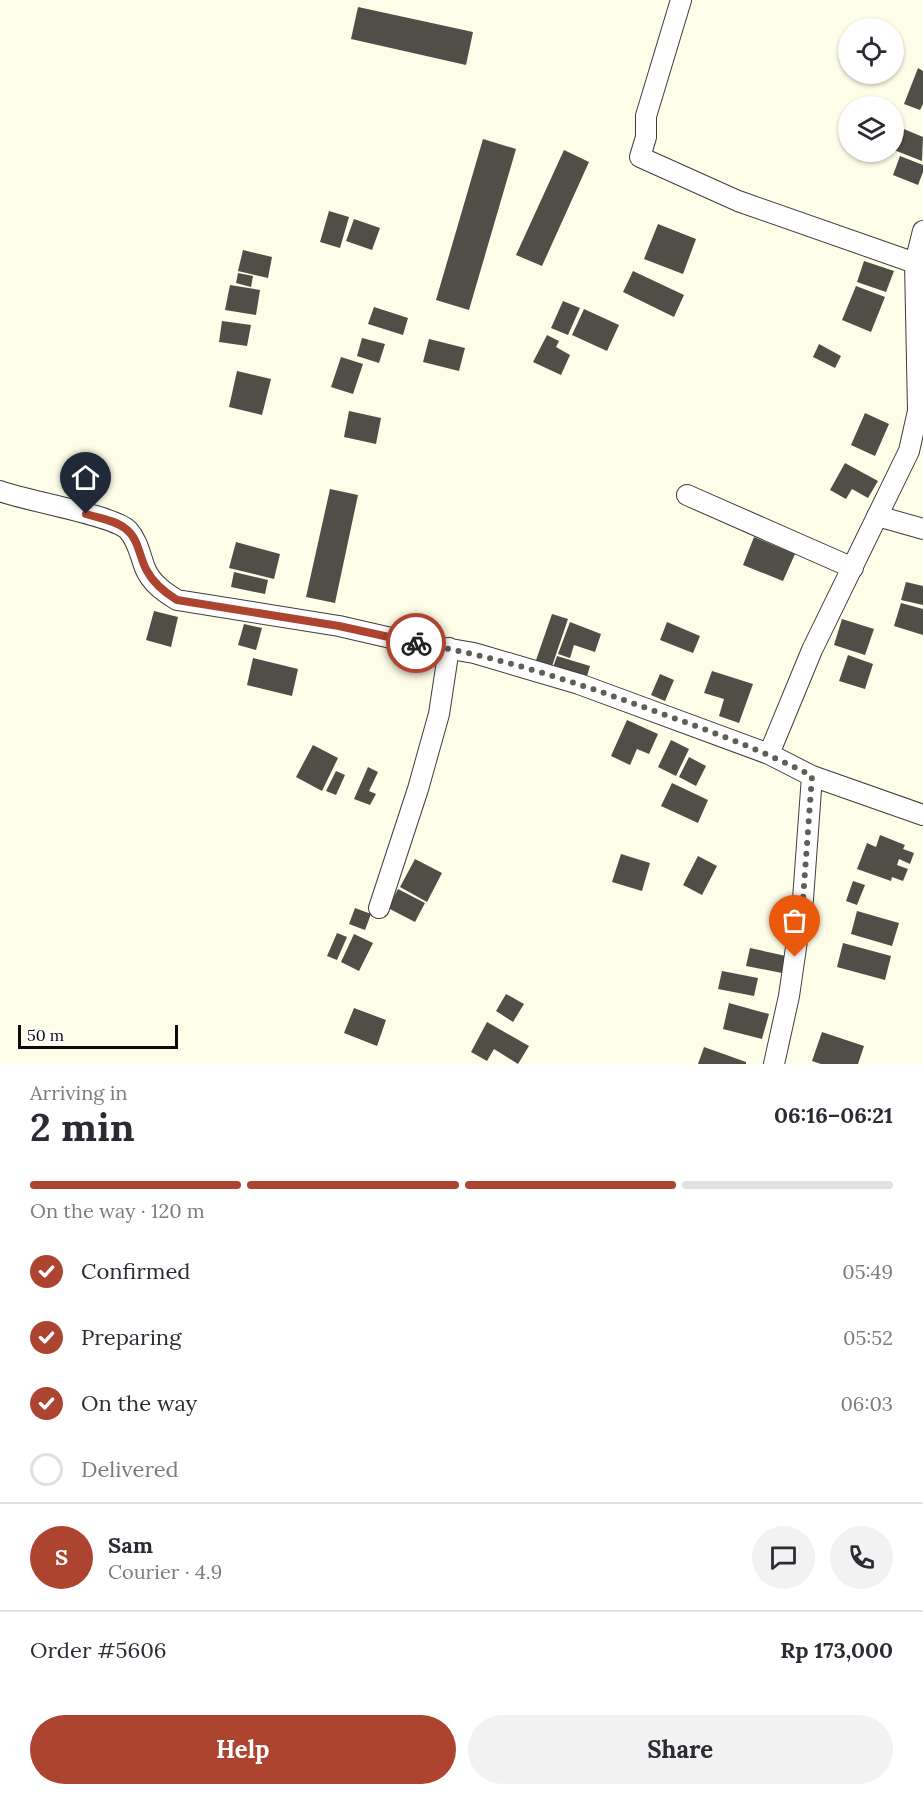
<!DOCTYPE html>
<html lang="en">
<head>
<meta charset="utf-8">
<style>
  :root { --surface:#fff; --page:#f2f2f3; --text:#2b2b33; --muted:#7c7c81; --line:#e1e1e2; --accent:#ad442f }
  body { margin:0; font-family:Lora,serif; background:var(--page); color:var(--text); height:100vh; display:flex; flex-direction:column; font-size:22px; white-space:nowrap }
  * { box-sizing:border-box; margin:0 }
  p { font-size:20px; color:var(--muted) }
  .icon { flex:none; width:33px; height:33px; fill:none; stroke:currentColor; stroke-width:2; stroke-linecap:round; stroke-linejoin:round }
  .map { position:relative; height:1064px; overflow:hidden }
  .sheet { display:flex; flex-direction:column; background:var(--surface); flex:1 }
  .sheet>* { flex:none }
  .tools { position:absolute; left:838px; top:18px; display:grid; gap:12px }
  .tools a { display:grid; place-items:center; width:66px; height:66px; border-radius:50%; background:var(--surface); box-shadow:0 2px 4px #0004; font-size:30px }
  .scale { position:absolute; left:18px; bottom:15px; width:160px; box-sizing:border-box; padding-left:6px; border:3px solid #0a0a0a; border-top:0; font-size:16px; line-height:21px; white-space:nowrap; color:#0a0a0a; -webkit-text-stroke:4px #fff; paint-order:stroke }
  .pin { position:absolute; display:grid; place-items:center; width:51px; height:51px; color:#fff; margin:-62px -26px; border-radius:50% 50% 50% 0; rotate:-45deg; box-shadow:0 0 6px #0007 }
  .pin .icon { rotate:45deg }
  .courier { position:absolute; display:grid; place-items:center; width:60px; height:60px; margin:-30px; border:4px solid #ad442f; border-radius:50%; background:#fff; color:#222; box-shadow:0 2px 8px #0007 }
  .head em { font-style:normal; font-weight:800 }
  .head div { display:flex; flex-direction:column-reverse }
  .head { display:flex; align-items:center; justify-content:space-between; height:102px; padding:0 30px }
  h1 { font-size:39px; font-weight:800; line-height:45px }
  .bar { display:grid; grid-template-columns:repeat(4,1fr); gap:9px 6px; align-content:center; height:72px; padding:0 30px }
  .bar i { height:8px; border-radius:4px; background:var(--line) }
  .bar .current { background:var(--accent) }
  .bar p { grid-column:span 4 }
  .line { display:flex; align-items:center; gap:15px; padding:0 30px; border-top:2px solid var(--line) }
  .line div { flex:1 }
  .round { display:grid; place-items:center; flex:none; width:63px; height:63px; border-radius:32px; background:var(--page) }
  ol { padding:0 30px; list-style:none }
  li { display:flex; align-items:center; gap:18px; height:66px }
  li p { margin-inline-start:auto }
  li .icon { padding:6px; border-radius:50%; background:var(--accent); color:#fff; stroke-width:4 }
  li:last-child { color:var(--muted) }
  li i { width:33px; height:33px; border:3px solid var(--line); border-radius:50% }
  .action { display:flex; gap:12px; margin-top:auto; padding:12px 30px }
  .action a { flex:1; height:69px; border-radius:36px; background:var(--accent); color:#fff; font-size:24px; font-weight:800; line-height:69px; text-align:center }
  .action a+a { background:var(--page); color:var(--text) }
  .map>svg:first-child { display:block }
  .building { fill:#514d47 }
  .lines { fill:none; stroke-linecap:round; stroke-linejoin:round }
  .minor-casing { stroke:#3d3d3d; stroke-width:22 }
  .minor { stroke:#fff; stroke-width:20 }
  .done { stroke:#5f5f58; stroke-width:6; stroke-dasharray:0 10.8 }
  .route { stroke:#ad442f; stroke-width:8 }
</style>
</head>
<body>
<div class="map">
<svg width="923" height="1064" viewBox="0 0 923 1064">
  <rect width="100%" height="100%" fill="#fdfde8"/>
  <path class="building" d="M358 7 473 32 466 65 351 39Z
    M918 68 923 71V104L920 110 904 104Z
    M899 127 923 137 922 161 894 150V140Z
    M483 139 516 149 469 310 436 300Z
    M564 150 589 162 542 266 516 255Z
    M900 156 923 165V172L918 185 893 175Z
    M329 211 349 217 340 248 320 242Z
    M354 219 380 228 372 250 346 241Z
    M658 224 696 239 683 274 644 259Z
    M243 250 272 257 268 278 238 271Z
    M864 261 894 271 886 292 857 282Z
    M633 271 684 295 674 317 623 292Z
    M238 273 253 276 251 287 236 283Z
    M230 285 260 290 256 315 225 310Z
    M856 286 885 297 871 332 842 320Z
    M563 301 580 308 568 335 551 328Z
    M374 307 408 318 403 335 368 324Z
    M584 309 619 325 607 351 572 335Z
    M222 321 251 325 247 346 219 342Z
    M547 335 559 341 556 347 570 355 561 375 533 362Z
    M362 338 385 344 379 363 357 356Z
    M429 339 465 348 459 371 423 362Z
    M819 344 841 356 835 368 813 357Z
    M341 357 363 364 353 394 331 387Z
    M237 371 271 379 262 415 229 407Z
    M349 411 381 418 376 444 344 437Z
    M865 413 889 424 875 456 851 445Z
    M845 463 878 481 868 498 852 489 846 499 830 490Z
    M330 489 358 495 335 603 306 597Z
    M754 537 795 554 783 581 743 565Z
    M236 542 280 554 274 579 229 568Z
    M234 572 268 580 265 594 231 587Z
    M906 582 923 586V605L901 600Z
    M901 603 923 609V635L894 626Z
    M154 611 178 617 171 647 146 640Z
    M552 614 568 619 550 672 534 666Z
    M842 619 874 629 865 655 834 645Z
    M570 622 601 634 595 652 574 645 570 658 558 654Z
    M667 622 700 636 693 653 660 640Z
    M244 624 262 628 256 650 238 645Z
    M848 655 873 664 865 689 839 681Z
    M557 656 590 666 585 683 551 673Z
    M253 658 298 669 292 696 247 685Z
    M712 671 753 684 739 723 719 716 724 699 704 693Z
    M660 674 674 680 665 701 651 695Z
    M627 720 658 734 649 754 637 749 630 765 611 756Z
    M671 740 689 749 676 776 658 767Z
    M313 745 338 758 322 791 296 777Z
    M689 757 706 766 696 786 679 777Z
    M368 767 378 772 369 791 376 794 370 805 354 799Z
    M336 771 345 775 336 795 326 791Z
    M672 783 708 800 698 823 661 806Z
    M880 835 905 845 903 849 914 853 910 864 899 859 897 865 908 869 903 881 892 877 891 881 857 869 867 843 876 847Z
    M621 854 650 863 642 891 612 882Z
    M698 856 717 866 702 895 683 885Z
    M415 859 442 873 427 902 400 887Z
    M853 881 865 885 857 905 846 901Z
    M398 889 425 903 415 922 388 908Z
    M355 908 371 914 365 930 349 924Z
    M857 911 899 923 892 946 851 934Z
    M337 933 347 937 337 960 327 956Z
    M354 934 373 943 359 971 341 962Z
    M843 943 891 956 885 980 837 967Z
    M750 948 786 956 782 973 746 966Z
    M722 971 758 978 754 996 718 989Z
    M506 994 524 1004 513 1022 496 1011Z
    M729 1003 769 1014 762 1039 723 1029Z
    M354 1008 386 1020 377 1046 344 1033Z
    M487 1022 529 1046 518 1064 494 1049 487 1061 471 1052Z
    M822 1032 864 1046 858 1064H821L812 1061Z
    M704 1047 746 1062V1064H698Z"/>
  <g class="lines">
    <g class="minor-casing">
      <path id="minor" d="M681 0 646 116V137L640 157 738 201 915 263
        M0 491C26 501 113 515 128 530 138 541 140 555 145 568 151 583 164 592 177 600L339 626 404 641 474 653 579 684 769 754
        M687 495 853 568
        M877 516 923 529
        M812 776 923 815
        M379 908 418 789 439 714 449 648
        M774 1064 789 996 803 899 812 776 769 754 812 650 909 451 918 411 915 263 923 231"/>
    </g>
    <use href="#minor" class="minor"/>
  </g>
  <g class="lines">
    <path class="done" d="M416 643C499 656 578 683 657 712 710 731 762 750 812 776L803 899 795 957"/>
    <path class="route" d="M86 514C99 518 115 520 126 529 139 539 139 557 147 571 154 584 164 592 177 600L339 626 416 643"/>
  </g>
</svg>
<div class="tools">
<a><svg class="icon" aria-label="locate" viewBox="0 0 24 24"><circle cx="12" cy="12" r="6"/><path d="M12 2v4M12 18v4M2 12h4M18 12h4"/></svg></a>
<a><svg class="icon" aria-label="layers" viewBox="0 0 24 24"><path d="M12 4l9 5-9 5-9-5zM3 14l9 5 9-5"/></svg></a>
</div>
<div class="scale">50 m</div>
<div class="pin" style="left:795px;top:957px;background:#ea580c"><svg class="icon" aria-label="bag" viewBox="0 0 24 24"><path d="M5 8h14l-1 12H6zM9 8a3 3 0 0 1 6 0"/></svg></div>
<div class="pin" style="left:86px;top:514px;background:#1f2937"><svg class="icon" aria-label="home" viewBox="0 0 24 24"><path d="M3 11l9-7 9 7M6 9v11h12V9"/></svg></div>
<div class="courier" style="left:416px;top:643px"><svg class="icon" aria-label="bike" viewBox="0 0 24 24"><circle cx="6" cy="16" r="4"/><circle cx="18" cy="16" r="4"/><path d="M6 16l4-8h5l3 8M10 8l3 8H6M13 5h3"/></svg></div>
</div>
<section class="sheet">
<div class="head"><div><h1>2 min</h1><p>Arriving in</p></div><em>06:16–06:21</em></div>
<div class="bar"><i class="current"></i><i class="current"></i><i class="current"></i><i></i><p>On the way · 120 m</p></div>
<ol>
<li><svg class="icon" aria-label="check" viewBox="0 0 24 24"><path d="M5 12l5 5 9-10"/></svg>Confirmed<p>05:49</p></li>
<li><svg class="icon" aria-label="check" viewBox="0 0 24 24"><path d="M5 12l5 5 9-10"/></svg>Preparing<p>05:52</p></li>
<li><svg class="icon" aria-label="check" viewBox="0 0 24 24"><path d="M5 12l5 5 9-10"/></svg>On the way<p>06:03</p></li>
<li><i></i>Delivered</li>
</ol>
<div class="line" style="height:108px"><b class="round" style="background:var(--accent);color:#fff">S</b><div><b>Sam</b><p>Courier · 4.9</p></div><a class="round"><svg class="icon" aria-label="chat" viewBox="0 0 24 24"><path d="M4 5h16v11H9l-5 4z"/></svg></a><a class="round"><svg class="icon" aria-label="phone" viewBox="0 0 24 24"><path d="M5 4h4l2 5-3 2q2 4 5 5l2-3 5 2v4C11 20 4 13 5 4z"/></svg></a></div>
<div class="line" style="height:78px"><div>Order #5606</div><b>Rp 173,000</b></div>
<div class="action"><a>Help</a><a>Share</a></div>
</section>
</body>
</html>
